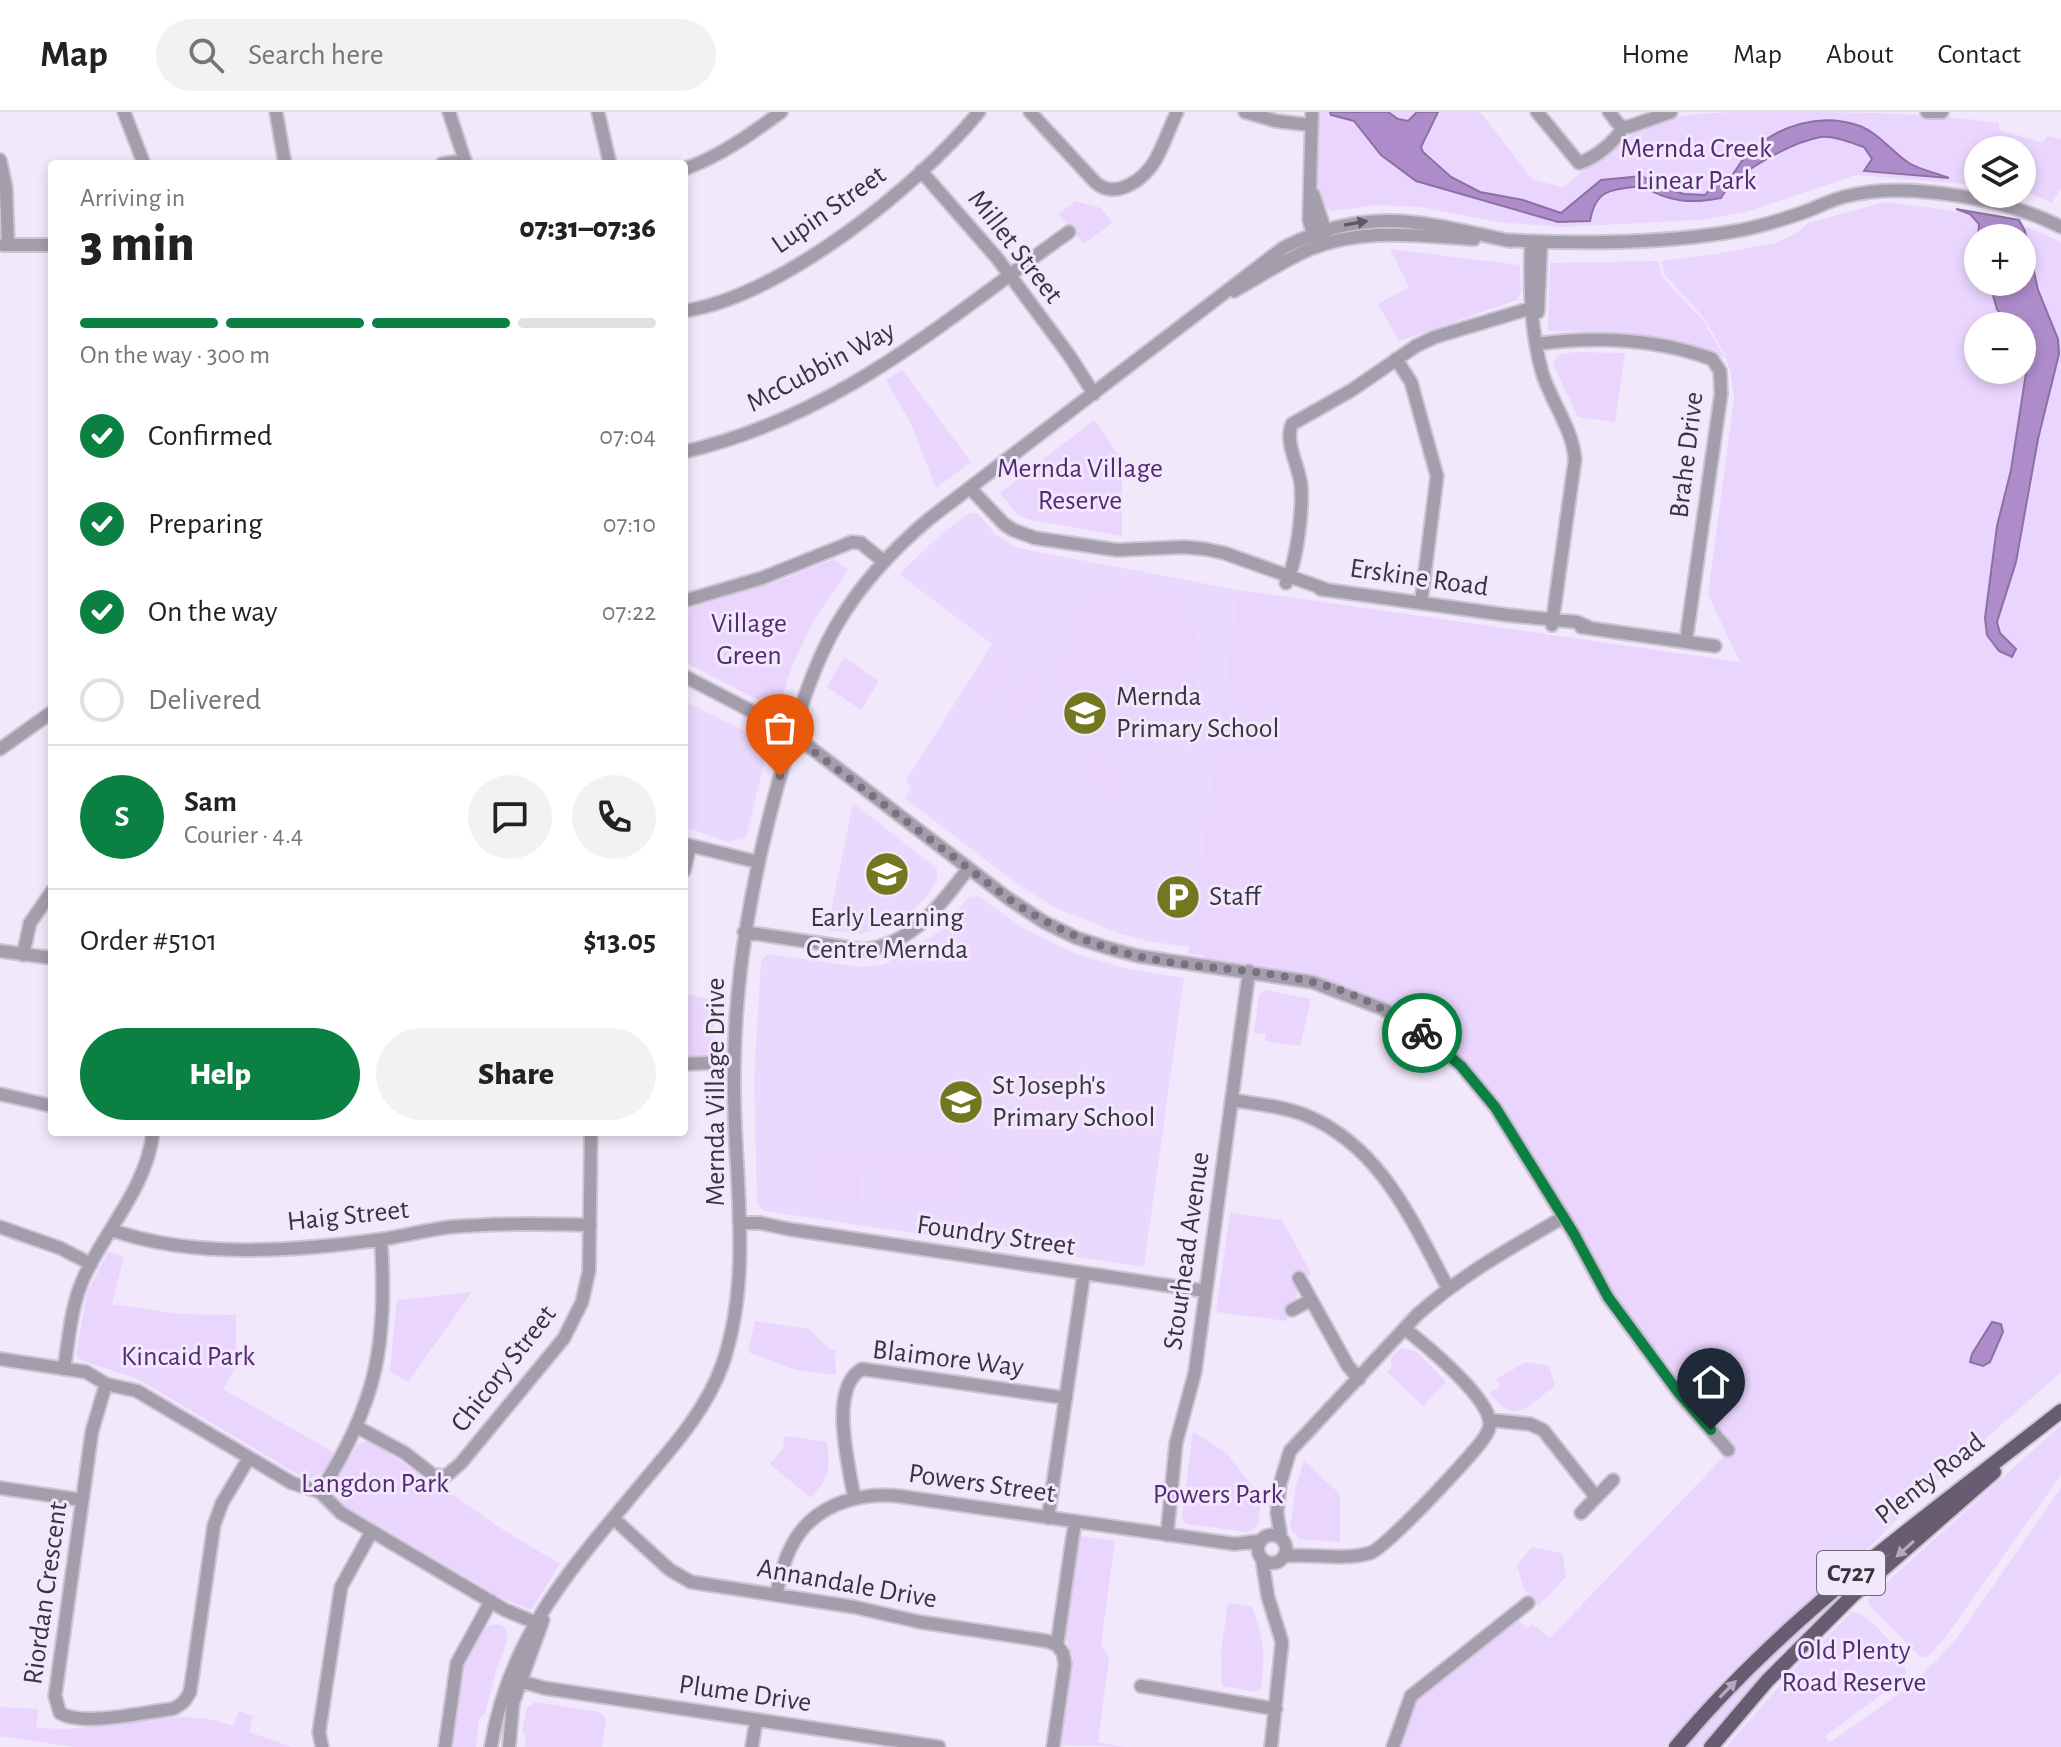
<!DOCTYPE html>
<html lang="en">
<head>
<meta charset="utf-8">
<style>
  :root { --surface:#fff; --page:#f2f2f2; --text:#222; --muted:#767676; --line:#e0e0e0; --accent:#0b8043 }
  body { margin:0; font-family:"Alegreya Sans",sans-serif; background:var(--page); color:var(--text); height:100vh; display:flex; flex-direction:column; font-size:30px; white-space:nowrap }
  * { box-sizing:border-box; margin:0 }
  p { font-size:26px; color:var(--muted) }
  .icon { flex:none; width:44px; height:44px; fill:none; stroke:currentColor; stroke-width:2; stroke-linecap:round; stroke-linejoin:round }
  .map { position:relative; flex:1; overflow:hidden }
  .sheet { position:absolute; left:48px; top:48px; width:640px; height:976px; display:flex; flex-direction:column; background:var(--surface); border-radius:8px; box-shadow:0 4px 12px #0003 }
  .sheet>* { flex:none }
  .tools { position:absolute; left:1964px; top:24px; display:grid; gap:16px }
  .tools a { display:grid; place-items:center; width:72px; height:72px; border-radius:50%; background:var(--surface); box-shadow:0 4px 12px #0003; font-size:40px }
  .pin { position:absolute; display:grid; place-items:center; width:68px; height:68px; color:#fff; margin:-82px -34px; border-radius:50% 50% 50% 0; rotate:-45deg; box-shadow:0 0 8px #0007 }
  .pin .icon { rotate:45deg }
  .courier { position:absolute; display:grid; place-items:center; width:80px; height:80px; margin:-40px; border:6px solid #0b8043; border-radius:50%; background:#fff; color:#222; box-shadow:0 2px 10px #0007 }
  .summary em { font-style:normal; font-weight:800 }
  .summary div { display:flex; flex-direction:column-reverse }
  .summary { display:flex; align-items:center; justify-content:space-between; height:136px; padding:0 32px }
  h1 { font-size:52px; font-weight:800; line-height:60px }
  .bar { display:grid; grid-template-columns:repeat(4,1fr); gap:12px 8px; align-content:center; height:96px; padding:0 32px }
  .bar i { height:10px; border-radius:6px; background:var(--line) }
  .bar .on { background:var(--accent) }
  .bar p { grid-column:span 4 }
  .line { display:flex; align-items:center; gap:20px; padding:0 32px; border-top:2px solid var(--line) }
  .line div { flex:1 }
  .round { display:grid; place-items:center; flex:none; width:84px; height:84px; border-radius:42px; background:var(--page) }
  ol { padding:0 32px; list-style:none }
  li { display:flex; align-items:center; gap:24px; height:88px }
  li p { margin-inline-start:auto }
  li .icon { padding:8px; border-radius:50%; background:var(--accent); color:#fff; stroke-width:4 }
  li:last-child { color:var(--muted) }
  li i { width:44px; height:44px; border:4px solid var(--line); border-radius:50% }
  .action { display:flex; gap:16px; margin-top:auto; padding:16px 32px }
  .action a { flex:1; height:92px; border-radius:48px; background:var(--accent); color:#fff; font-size:32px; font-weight:800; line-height:92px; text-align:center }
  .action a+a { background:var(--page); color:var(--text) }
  header { display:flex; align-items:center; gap:48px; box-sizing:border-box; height:112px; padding:0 40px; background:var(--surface); border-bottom:2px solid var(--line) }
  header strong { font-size:38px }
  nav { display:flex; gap:44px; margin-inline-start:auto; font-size:28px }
  .search { width:560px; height:72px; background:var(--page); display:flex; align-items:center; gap:20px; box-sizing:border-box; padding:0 28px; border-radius:44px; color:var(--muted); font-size:30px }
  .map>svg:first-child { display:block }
  .built { fill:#ebd8fe }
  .green { fill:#ead5fe; fill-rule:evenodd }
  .water { fill:#ae8ccc; stroke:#8b71a2; stroke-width:2 }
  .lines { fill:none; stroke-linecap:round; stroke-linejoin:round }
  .minor-casing { stroke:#cdc4d5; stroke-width:16 }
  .major-casing { stroke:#cdc4d5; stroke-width:18 }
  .minor { stroke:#a49dab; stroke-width:12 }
  .major { stroke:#685c73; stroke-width:14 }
  .oneway { fill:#5e5865 }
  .oneway2 { fill:#b4a9be }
  .done { stroke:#7a7281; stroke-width:8; stroke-dasharray:0 14.4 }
  .route { stroke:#0b8043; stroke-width:10 }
  .labels { text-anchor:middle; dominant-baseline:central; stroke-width:6; stroke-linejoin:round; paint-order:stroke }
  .shield { fill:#f2e8fb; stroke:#706977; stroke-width:2 }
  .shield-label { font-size:26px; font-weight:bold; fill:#39333f }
  .park-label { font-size:28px; fill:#562975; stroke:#f2e8fb }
  .street-label { font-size:28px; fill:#39333f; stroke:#f2e8fb }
  .poi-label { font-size:28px; fill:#39333f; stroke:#f2e8fb; text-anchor:start }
</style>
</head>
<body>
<header>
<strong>Map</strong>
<div class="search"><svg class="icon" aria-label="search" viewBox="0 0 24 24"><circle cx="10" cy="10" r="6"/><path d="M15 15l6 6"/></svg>Search here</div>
<nav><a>Home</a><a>Map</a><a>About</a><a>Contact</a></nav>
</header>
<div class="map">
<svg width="2061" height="1635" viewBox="0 0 2061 1635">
  <rect width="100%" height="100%" fill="#f2e8fb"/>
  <path class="built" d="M969 401 978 402 996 423 1018 436 1238 478 1189 835 1153 830 1121 822 1055 796 1013 769 905 686 912 674 905 670 992 532 899 462 938 425Z
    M684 589 769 631 746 726 728 730 684 715Z
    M853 691 937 756V768L928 783 911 800 863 822 827 818Z
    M978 784 1023 816 1076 842 1128 857 1184 866 1144 1155 764 1099 757 1091 754 967 761 848 768 842 861 855 885 852 942 818 968 785Z"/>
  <path class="green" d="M1318 0H1480L1533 68 1563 75C1595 50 1625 21 1664 7 1696 0 1733 0 1767 0 1844 0 1923 0 1999 11V18L2043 31 2047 24 2061 27V76L2052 91 2022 78V38H1978V73L1856 63 1746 100 1699 108 1562 115 1498 110 1420 95 1375 93 1332 99 1322 95 1316 79Z
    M1075 89 1101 96 1112 111 1084 132 1059 102Z
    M1885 90C1936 97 2018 103 2061 131V1260L1913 1391 1858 1447 1769 1524 1724 1567 1664 1635H1400L1411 1596 1416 1588 1516 1508 1521 1510 1527 1516 1533 1512 1550 1526 1733 1335C1686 1284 1639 1227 1604 1168 1595 1154 1589 1139 1582 1125 1567 1098 1548 1074 1533 1048 1523 1031 1514 1013 1503 996 1473 951 1429 913 1381 889 1325 862 1266 856 1205 848L1202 843 1188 842 1238 478 1740 550 1708 483 1734 287 1731 262 1726 245 1704 206 1664 162 1662 149 1716 142 1775 131 1797 121 1808 111ZM1978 126H2022V170H1978ZM1978 214H2022V258H1978Z
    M1390 137 1520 153 1521 179 1517 188 1399 229 1378 192 1409 175Z
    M1659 149 1661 164 1703 208 1725 246 1683 230 1621 220 1548 219 1550 151Z
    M1574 240 1625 241 1615 310 1578 305 1553 252 1558 243Z
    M902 258 971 350 936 376 912 314 886 268Z
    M1094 308 1127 355 1122 367V424L1026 407 1015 400 1000 381Z
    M834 447 848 458 814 508 793 552 782 584 775 590 766 592 689 552 684 554V498L779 469Z
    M1139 468C1231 481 1212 643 1121 636 1046 630 1047 510 1098 477 1110 469 1125 469 1139 468Z
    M995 541 1016 554 989 598 968 585Z
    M844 545 879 569 861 598 827 575Z
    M1024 559 1045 572 1019 615 998 602Z
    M1100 635 1124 679 1102 691 1078 647Z
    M1265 878 1311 887 1300 934 1265 929 1266 922 1254 921 1259 883Z
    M684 881 715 889 713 944 684 946Z
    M960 1031 962 1092 872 1095 870 1034Z
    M858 1036 859 1061 808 1063 807 1037Z
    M859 1064 860 1089 810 1091 809 1066Z
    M1230 1101 1282 1108 1310 1159 1311 1163 1294 1169C1299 1181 1299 1187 1288 1195L1287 1209 1216 1200Z
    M108 1140 124 1144 112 1192 178 1202 236 1203V1255L223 1277 335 1341 324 1360 307 1368 138 1267 80 1248 76 1241 87 1181Z
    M472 1180 408 1270 390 1259 397 1188Z
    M755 1209 809 1217 829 1237 835 1238 836 1263 796 1258 748 1240Z
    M1401 1236 1417 1240 1446 1270 1423 1294 1387 1260 1391 1256V1245Z
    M1526 1250 1549 1254 1555 1274C1527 1294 1515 1315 1490 1281L1500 1274 1496 1267Z
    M2061 1313V1363L1944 1527 1927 1545 1919 1544 1868 1492V1487Z
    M1193 1319 1227 1342 1261 1385 1258 1413 1248 1420 1186 1412 1182 1406Z
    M785 1324 827 1330C830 1359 830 1364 811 1386L770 1352 783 1336Z
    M370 1329 413 1358 437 1378 455 1384 497 1414 560 1452 531 1498 500 1485 344 1393C326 1374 348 1351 359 1331Z
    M1304 1349 1340 1382V1430L1299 1427 1290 1416 1296 1373Z
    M2061 1376V1635H1726L1799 1552 1852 1500C1869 1500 1906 1544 1906 1561L1877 1586 1825 1624 1829 1631 1909 1575 1939 1546 1959 1523Z
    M1080 1424 1115 1429 1101 1532 1109 1546 1098 1630 1126 1635 1059 1633 1073 1546 1064 1521Z
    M1532 1435 1562 1441 1566 1465 1538 1494 1524 1477 1517 1453Z
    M1829 1490 1831 1493 1779 1543 1701 1635H1683L1761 1550Z
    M1228 1491 1252 1495C1265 1531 1265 1538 1261 1576L1256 1580 1222 1574 1221 1539Z
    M496 1512 505 1515 508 1526 496 1559 485 1602 479 1607 476 1635H453L465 1551 487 1514Z
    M535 1590 600 1600 606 1607 602 1635H525L526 1624 522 1619 527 1596Z
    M0 1595 39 1597 36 1616 67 1617 181 1605 209 1607 233 1614 239 1599 253 1604 249 1620 292 1635H74L0 1624Z"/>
  <path class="water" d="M1330 0H1388L1398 7 1408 9 1417 0H1438L1421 35 1423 40 1451 65 1480 80 1523 88 1561 101 1601 68 1642 64 1660 75 1684 82 1705 83C1716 69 1719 75 1729 67 1736 60 1740 49 1748 42 1778 13 1820 0 1860 14 1880 22 1892 40 1909 51 1920 58 1937 61 1949 66L1864 59 1872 47 1864 35C1852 31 1833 23 1821 25 1792 30 1734 61 1721 86 1692 92 1667 90 1643 74 1613 78 1596 75 1590 109L1558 110 1416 69 1381 43 1354 9 1331 3Z
    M1956 97 2019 108 2025 119 2038 178 2058 227 2059 242 2038 327 2016 450 1997 510 2000 521 2016 537 2012 545 1999 539 1987 523 1985 506 1997 414 2011 358 2028 248 2022 232V214H2008L1997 197 1989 170H2022V126H1978L1979 112 1970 102Z
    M1992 1210 2001 1212 2003 1220 1990 1250 1983 1254 1970 1250 1972 1242Z"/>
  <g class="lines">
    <g class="minor-casing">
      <path id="minor" d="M124 0 144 52
        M276 0 285 52
        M449 0 466 52
        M598 0 610 52
        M1030 0 1095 70C1115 89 1145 67 1156 47 1164 32 1170 15 1177 0
        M1245 0 1276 9 1311 13
        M1312 0 1309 108 1313 122 1318 127
        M1537 0 1579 51C1595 46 1615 30 1623 15
        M1609 0 1620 14 1628 15 1671 0
        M1927 0H1942
        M0 48 6 76 8 133
        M442 52 465 48
        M684 57C719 45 751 22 781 0
        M921 59 997 146 1069 243 1094 282
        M1313 82 1325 118 1324 125
        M1505 128C1580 132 1656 132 1730 120 1756 116 1782 108 1807 99 1820 94 1833 87 1847 84 1907 69 2007 87 2061 115
        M1531 131C1530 175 1530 217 1542 260 1551 290 1572 315 1575 347L1552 513
        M3 133H52
        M1234 179C1259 165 1283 149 1310 137 1364 115 1418 124 1474 127
        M684 199C782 184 917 75 979 0
        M1538 200 1541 131
        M1536 232C1595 224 1655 226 1712 247L1720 259 1721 282 1686 529
        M1396 247 1411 270 1437 364 1421 491
        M684 340C841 303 942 210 1069 120
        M970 376 1004 412 1013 418 1035 426 1117 438 1184 435 1205 437 1224 441 1325 477
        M1286 471C1297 449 1303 398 1301 373 1299 354 1284 330 1292 312L1352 278 1416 234 1435 225 1538 194
        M1320 477 1507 503 1577 510 1588 515
        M684 489 762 466 852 430 861 431 883 449
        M1581 515 1715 534
        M684 564 772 610 811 636 1009 787 1044 810 1077 826 1108 836 1138 844 1312 870 1383 897 1421 919 1461 954 1495 995 1574 1122 1608 1185 1678 1280 1728 1338
        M0 637 52 600
        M684 732 758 750
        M684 759 690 734
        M744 820 864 838C914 831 939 794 968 757
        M0 839 52 846
        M23 843 30 811 52 779
        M684 952 734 950
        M0 982 52 994
        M1232 988C1256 992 1282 994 1305 1003 1381 1034 1412 1109 1448 1176
        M739 1111H760L788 1117 1205 1179
        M0 1115 60 1136 91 1152
        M112 1118C193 1147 299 1139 384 1127 406 1123 428 1118 450 1115 497 1111 544 1112 590 1113
        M1299 1166 1348 1254 1359 1267
        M1292 1198 1311 1188
        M0 1247 86 1260 106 1272 137 1279 292 1371 320 1380 341 1401 505 1498 534 1510 537 1514
        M64 1257C69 1226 71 1193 84 1165 106 1117 147 1075 153 1020
        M106 1272 92 1319 55 1584 60 1601C83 1615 144 1600 172 1597 182 1593 185 1589 190 1580L214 1413 222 1391 249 1346
        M1489 1308 1530 1312 1543 1318 1596 1385
        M357 1315 405 1341 433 1363 446 1364 461 1351 564 1226 582 1190 589 1159 591 1020
        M0 1376 82 1388
        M320 1380C378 1290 387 1232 381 1127
        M854 1385C849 1353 828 1276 862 1257L1066 1286
        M1581 1401 1613 1368
        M613 1406 670 1458 691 1470 854 1495 920 1510 1047 1529 1057 1533
        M1048 1406 1084 1161
        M1167 1423 1176 1331 1195 1260 1249 859
        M1258 1437a14 14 0 1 1 28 0a14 14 0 1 1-28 0Z
        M1281 1426 1277 1401 1280 1372 1290 1339 1417 1203C1461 1163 1512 1135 1564 1105
        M1284 1444C1311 1441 1343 1449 1370 1441 1385 1437 1476 1340 1486 1323 1489 1318 1491 1312 1489 1306 1481 1279 1427 1234 1405 1217
        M1262 1447 1268 1485 1282 1530 1271 1635
        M776 1483C780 1467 783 1450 791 1435 811 1394 856 1380 898 1384L1235 1432 1260 1429
        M508 1571 520 1569 544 1576 939 1635
        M1141 1574 1276 1597
        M322 1635 319 1620 341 1475 372 1419
        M445 1635 457 1551 491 1489
        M491 1635C509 1520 578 1449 649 1363 678 1329 708 1294 723 1251 753 1161 734 1066 734 974 733 862 754 754 785 647 799 601 812 556 836 514 860 473 892 438 929 407L1283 136C1367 93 1423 110 1510 129
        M509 1635 513 1591 543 1508
        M752 1635 756 1608
        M1053 1635 1065 1552 1063 1541 1057 1533 1075 1409
        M1393 1635 1411 1584 1528 1491"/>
    </g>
    <g class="major-casing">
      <path id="major" d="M1676 1635C1787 1501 1926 1406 2061 1299
        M1711 1635 1767 1569 1852 1484 1994 1360"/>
    </g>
    <use href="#minor" class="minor"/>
    <use href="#major" class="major"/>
  </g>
  <defs><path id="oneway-solid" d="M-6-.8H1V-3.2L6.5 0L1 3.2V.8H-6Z" transform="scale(2)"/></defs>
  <use class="oneway" href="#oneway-solid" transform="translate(1356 111) rotate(-10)"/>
  <g class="oneway2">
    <use href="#oneway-solid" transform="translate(1905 1437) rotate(138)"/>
    <use href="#oneway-solid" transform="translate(1728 1577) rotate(-46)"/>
  </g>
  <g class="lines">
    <path class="done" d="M780 664 792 623 1009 787C1048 814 1090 833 1137 844 1194 857 1254 856 1312 870 1351 879 1389 898 1422 921"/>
    <path class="route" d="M1422 921 1461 954 1495 995 1574 1122 1608 1185 1678 1280 1711 1318"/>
  </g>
  <defs>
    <g id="school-disc" transform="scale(2.3)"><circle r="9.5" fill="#727720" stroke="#f2e8fb"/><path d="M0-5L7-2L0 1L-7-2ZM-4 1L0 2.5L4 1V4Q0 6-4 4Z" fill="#fff"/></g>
    <g id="parking-disc" transform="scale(2.3)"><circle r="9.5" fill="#727720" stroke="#f2e8fb"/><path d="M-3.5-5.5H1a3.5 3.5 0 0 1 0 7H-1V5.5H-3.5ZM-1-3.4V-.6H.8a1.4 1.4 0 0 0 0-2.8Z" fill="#fff"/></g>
  </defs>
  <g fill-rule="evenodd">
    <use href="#school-disc" x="1085" y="601"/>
    <use href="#school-disc" x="887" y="762"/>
    <use href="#parking-disc" x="1178" y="785"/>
    <use href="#school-disc" x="961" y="990"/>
  </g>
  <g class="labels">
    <rect class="shield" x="1817" y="1439" width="68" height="44" rx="6"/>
    <g class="shield-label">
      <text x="1851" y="1461">C727</text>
    </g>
    <g class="park-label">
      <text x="1696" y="37">Mernda Creek<tspan x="1696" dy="32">Linear Park</tspan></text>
      <text x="1080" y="357">Mernda Village<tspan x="1080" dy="32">Reserve</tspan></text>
      <text x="749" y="512">Village<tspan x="749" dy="32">Green</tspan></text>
      <text x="188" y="1245">Kincaid Park</text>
      <text x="375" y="1372">Langdon Park</text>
      <text x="1218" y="1383">Powers Park</text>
      <text x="1854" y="1539">Old Plenty<tspan x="1854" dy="32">Road Reserve</tspan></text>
    </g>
    <g class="street-label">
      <text transform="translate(829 98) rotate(-35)">Lupin Street</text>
      <text transform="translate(1015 135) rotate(52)">Millet Street</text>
      <text transform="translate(821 255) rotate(-28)">McCubbin Way</text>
      <text transform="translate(1687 343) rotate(-83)">Brahe Drive</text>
      <text transform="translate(1419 466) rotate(8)">Erskine Road</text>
      <text transform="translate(716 980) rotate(-90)">Mernda Village Drive</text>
      <text transform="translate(348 1104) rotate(-6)">Haig Street</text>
      <text transform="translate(996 1124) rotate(8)">Foundry Street</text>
      <text transform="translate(1187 1139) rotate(-82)">Stourhead Avenue</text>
      <text transform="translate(948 1247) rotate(7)">Blaimore Way</text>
      <text transform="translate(504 1257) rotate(-52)">Chicory Street</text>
      <text transform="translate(1930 1367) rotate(-38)">Plenty Road</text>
      <text transform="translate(982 1372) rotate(8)">Powers Street</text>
      <text transform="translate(847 1472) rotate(10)">Annandale Drive</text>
      <text transform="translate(46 1481) rotate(-82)">Riordan Crescent</text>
      <text transform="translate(745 1582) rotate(8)">Plume Drive</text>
    </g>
    <g class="poi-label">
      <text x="1116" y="585">Mernda<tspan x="1116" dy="32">Primary School</tspan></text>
      <text x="1209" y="785">Staff</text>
      <text x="887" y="806" text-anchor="middle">Early Learning<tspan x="887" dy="32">Centre Mernda</tspan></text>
      <text x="992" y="974">St Joseph's<tspan x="992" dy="32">Primary School</tspan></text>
    </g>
  </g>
</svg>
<div class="tools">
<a><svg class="icon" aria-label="layers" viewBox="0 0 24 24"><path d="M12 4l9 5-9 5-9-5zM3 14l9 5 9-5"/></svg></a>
<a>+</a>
<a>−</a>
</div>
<div class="pin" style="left:780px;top:664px;background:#ea580c"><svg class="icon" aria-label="bag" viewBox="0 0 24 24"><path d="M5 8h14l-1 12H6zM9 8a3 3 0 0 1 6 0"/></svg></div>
<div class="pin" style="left:1711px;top:1318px;background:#1f2937"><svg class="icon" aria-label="home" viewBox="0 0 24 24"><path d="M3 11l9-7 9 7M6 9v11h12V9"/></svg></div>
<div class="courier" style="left:1422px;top:921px"><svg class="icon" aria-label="bike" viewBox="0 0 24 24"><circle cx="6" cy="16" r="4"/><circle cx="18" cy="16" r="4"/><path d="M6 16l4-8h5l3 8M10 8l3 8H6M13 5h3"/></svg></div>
<section class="sheet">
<div class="summary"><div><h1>3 min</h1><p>Arriving in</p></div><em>07:31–07:36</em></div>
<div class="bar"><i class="on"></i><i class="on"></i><i class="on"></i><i></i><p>On the way · 300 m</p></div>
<ol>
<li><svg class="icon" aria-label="check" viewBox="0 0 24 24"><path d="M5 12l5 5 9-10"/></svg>Confirmed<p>07:04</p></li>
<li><svg class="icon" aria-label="check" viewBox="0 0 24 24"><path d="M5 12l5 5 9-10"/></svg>Preparing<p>07:10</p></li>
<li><svg class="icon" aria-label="check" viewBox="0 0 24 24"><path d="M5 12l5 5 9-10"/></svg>On the way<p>07:22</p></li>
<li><i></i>Delivered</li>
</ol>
<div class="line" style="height:144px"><b class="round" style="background:var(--accent);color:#fff">S</b><div><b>Sam</b><p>Courier · 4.4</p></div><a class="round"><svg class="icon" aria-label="chat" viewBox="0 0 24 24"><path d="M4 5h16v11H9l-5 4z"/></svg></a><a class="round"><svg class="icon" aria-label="phone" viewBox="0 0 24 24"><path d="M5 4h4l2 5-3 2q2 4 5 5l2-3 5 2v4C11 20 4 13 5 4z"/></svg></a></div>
<div class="line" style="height:104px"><div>Order #5101</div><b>$13.05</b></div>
<div class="action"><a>Help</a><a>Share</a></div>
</section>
</div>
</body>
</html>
